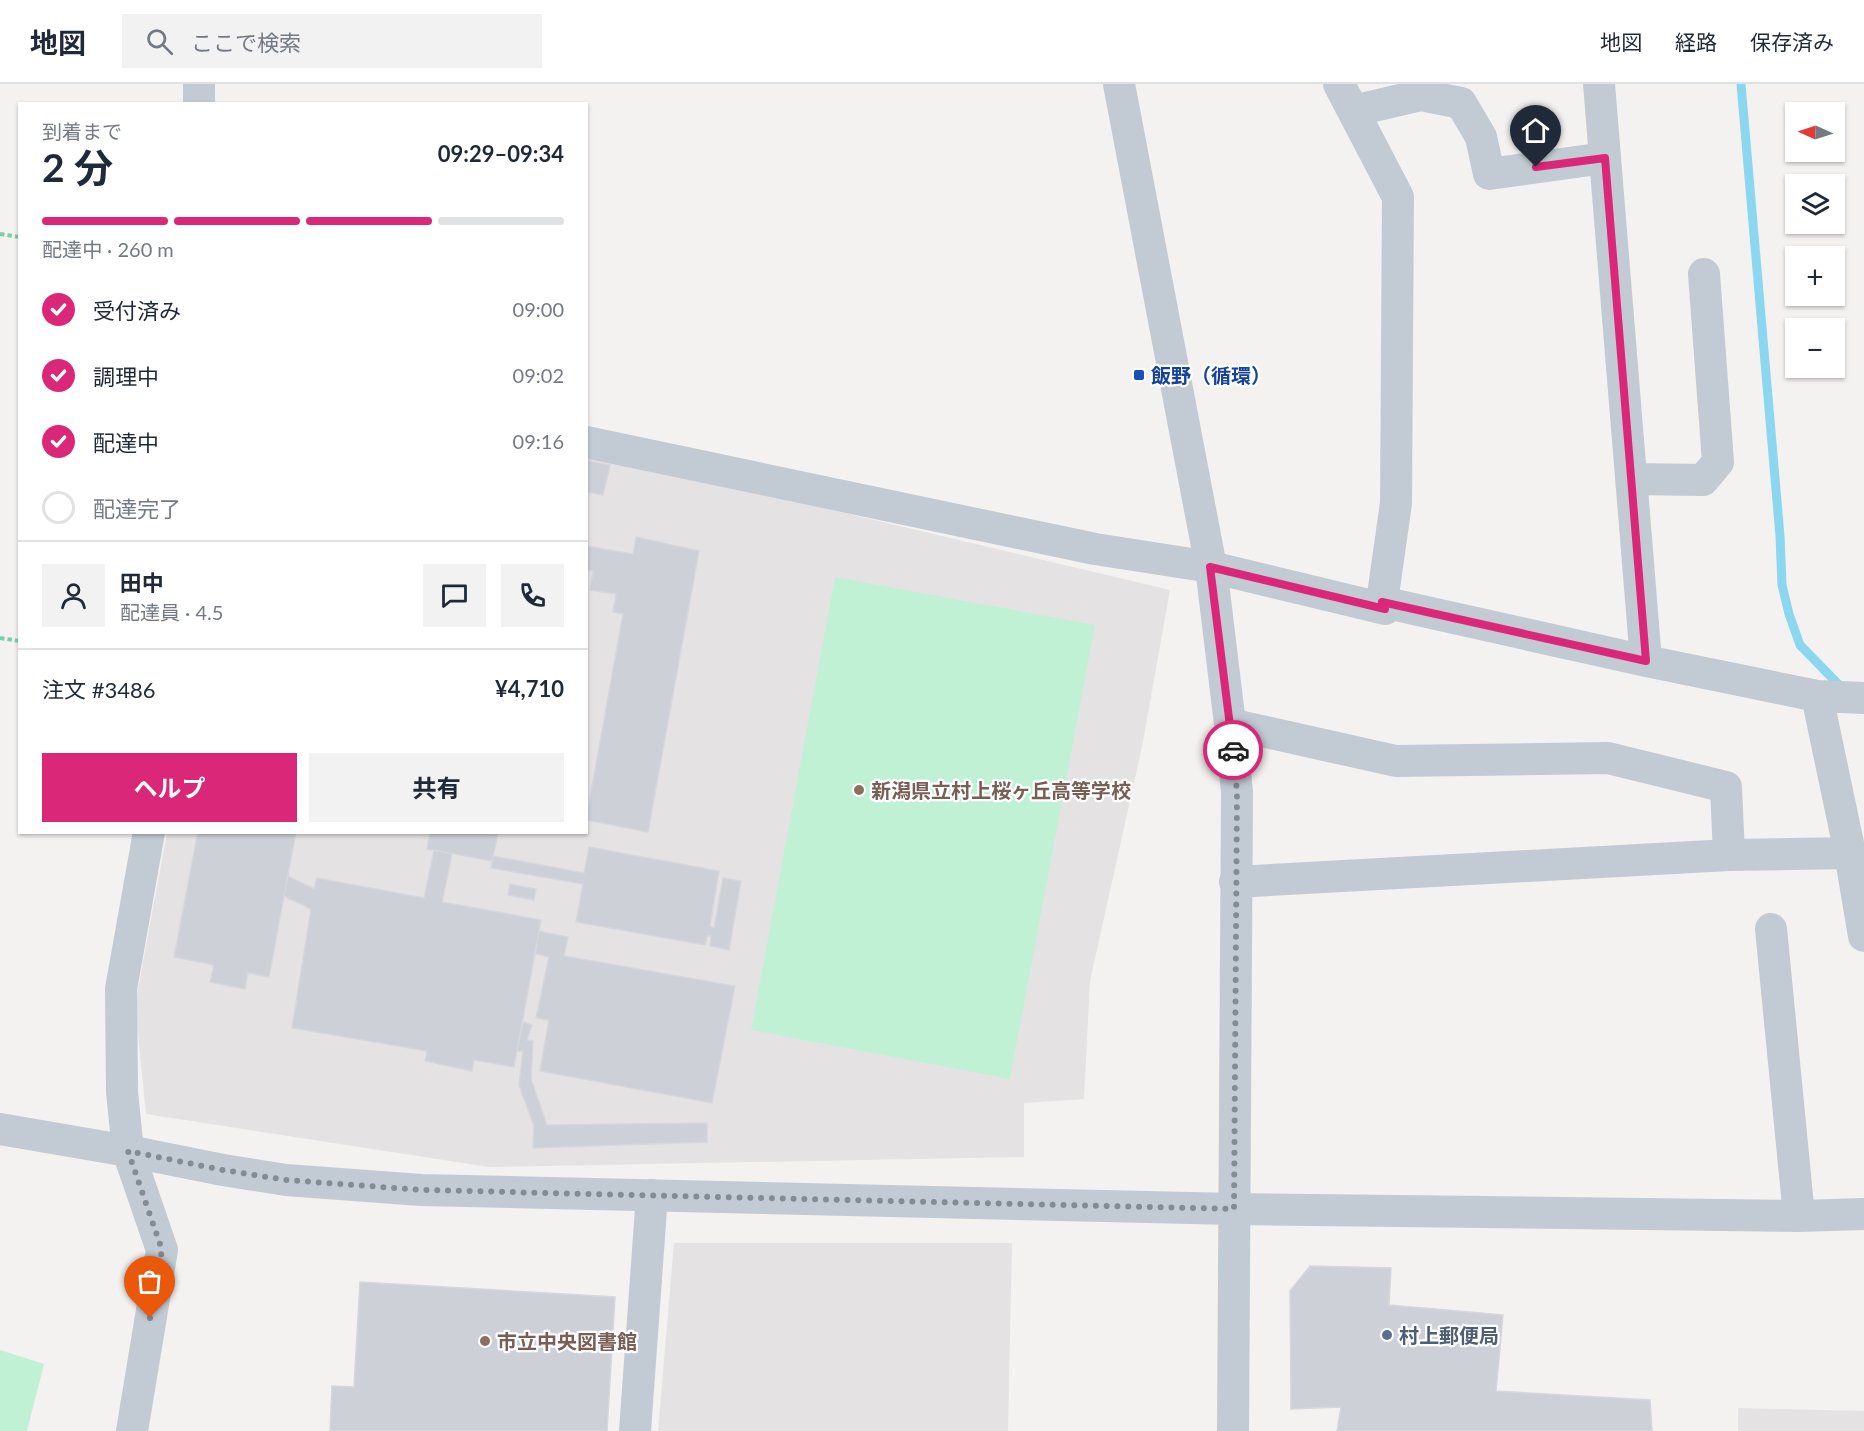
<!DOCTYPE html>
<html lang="ja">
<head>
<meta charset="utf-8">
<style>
  :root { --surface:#fff; --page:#f2f2f3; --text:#1f2937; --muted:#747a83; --line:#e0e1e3; --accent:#db2777 }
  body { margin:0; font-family:Lato,"Noto Sans JP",sans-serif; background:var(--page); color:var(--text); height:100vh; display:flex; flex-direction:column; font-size:22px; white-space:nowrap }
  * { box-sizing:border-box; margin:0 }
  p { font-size:20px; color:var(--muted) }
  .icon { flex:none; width:33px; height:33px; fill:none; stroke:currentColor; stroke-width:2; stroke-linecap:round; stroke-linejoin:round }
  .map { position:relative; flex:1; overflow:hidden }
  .details { position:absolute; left:18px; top:18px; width:570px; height:732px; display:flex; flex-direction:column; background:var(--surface); border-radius:0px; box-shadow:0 2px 4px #0004 }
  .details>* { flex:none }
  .needle { width:39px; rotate:273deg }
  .fabs { position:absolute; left:1785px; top:18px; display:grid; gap:12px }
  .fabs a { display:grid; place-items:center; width:60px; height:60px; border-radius:0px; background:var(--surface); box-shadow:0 2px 4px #0004; font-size:30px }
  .pin { position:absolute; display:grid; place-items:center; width:51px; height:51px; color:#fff; margin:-62px -26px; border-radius:50% 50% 50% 0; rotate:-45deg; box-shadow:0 0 6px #0007 }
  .pin .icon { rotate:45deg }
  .courier { position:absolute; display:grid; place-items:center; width:60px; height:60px; margin:-30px; border:4px solid #db2777; border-radius:50%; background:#fff; color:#222; box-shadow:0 2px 8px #0007 }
  .headline em { font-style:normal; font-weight:700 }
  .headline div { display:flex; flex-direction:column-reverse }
  .headline { display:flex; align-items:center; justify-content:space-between; height:102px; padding:0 24px }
  h1 { font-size:39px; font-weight:700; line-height:45px }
  .bar { display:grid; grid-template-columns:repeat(4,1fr); gap:9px 6px; align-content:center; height:72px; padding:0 24px }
  .bar i { height:8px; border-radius:4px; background:var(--line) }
  .bar .on { background:var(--accent) }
  .bar p { grid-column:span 4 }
  .line { display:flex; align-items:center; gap:15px; padding:0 24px; border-top:2px solid var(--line) }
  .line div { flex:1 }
  .round { display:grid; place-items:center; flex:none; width:63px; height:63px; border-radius:0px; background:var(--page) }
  ol { padding:0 24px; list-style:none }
  li { display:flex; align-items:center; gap:18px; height:66px }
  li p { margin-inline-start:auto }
  li .icon { padding:6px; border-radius:50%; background:var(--accent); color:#fff; stroke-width:4 }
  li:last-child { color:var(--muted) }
  li i { width:33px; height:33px; border:3px solid var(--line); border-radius:50% }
  .cta { display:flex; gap:12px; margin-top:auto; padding:12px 24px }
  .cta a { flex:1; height:69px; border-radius:0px; background:var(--accent); color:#fff; font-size:24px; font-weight:700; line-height:69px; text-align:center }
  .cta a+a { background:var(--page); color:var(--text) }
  header { display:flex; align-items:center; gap:36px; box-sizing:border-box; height:84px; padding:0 30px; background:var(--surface); border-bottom:2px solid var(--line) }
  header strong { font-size:28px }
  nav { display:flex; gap:33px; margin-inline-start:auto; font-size:21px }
  .search { width:420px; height:54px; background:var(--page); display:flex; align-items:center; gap:15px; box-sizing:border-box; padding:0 21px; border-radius:0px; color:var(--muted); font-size:22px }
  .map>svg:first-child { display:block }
  .education { fill:#e5e2e3 }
  .green { fill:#c0f1d5 }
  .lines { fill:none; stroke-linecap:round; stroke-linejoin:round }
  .stream { stroke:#8cd7f0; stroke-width:9 }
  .building { fill:#cdd0d6; stroke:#d5d7dd; stroke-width:1.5 }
  .path { stroke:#76d1a8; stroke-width:4; stroke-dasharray:4.5 3; stroke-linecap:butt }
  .minor { stroke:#c2cbd3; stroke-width:32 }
  .done { stroke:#848b93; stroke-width:6; stroke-dasharray:0 10.8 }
  .route { stroke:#db2777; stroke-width:8 }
  .transit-dot { fill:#1a4fb4; stroke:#fff; stroke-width:2 }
  .education-dot { fill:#8d6e63; stroke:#fff; stroke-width:2 }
  .service-dot { fill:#5c6f8a; stroke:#fff; stroke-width:2 }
  .labels { text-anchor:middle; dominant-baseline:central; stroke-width:4.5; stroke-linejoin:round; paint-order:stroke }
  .transit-label { font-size:20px; font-weight:bold; fill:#164399; stroke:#fff; text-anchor:start }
  .education-label { font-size:20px; font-weight:bold; fill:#785e54; stroke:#fff; text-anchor:start }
  .service-label { font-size:20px; font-weight:bold; fill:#4e5e75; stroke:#fff; text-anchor:start }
</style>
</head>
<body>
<header>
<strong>地図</strong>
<div class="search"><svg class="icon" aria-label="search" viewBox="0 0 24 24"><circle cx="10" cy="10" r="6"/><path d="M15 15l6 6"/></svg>ここで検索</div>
<nav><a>地図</a><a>経路</a><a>保存済み</a></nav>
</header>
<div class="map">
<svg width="1864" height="1347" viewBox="0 0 1864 1347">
  <rect width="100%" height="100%" fill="#f4f1f1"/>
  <path class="education" d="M587 368 1170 506 1142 663 1090 897 1084 1015 1024 1019V1073L489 1083 146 1030 135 921 167 749 586 748Z
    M674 1159H1012L1008 1347H658Z
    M1738 1324 1864 1327V1347H1738Z"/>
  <path class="green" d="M835 493 1095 541 1010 995 751 946Z
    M0 1266 44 1280 27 1347H0Z"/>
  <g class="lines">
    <path class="stream" d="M1741 0 1780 452 1782 501 1789 530 1800 561 1843 605"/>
  </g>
  <path class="building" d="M586 376 610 381 603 411 586 408Z
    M636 453 699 467 648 748 586 736 623 530 613 528 616 510 590 506 593 487 586 486V462L633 470Z
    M198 748H296L269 893 248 889 245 905 210 898 214 881 174 873Z
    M430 748H498L492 777 427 765Z
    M589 763 719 787 710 842 714 844 723 794 741 797 729 866 710 862 711 852H707L705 861 576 838 583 800 491 784 493 772 584 789Z
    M434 766 452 770 442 818 541 836 514 983 474 976 472 987 425 977 427 967 292 944 311 825 284 812 288 792 314 805 317 794 424 814Z
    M510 800 536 805 534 816 508 811Z
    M539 847 568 853 564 872 735 902 712 1019 540 987 549 936 536 934 549 873 535 870Z
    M523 938 532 941 527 956 533 957 531 995 547 1041 707 1039V1058L533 1064 534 1042 519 1001 523 967H517Z
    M1310 1182 1391 1184 1389 1221 1503 1231 1496 1307 1650 1316 1652 1347H1337L1341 1323 1291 1325 1290 1207Z
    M360 1198 615 1213 607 1347H330L332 1302 354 1303Z"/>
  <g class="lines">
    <path class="path" d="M0 150 20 153
      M0 554 20 557"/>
    <path class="minor" d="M199 0V20
      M1119 0 1211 483 1230 640 1237 708 1233 1347
      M1339 0 1398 113 1396 419 1382 518
      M1599 0 1646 577
      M1353 27 1421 11 1461 19 1481 53 1489 90 1605 74
      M586 358 1095 465 1211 483 1385 525 1382 518 1646 577 1817 612 1864 614
      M1633 395 1703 396 1718 378 1704 190
      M1817 612 1850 769 1864 852
      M1230 640 1396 677 1608 674 1726 703 1729 771
      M1235 798 1729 771 1850 769
      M1771 845 1799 1132
      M0 1045 128 1067 223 1086 286 1096 421 1106 1234 1125 1799 1132 1864 1130
      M132 1347 162 1166 128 1067 122 1008 121 905 149 748
      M635 1347 652 1111"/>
  </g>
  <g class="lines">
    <path class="done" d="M150 1234 162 1166 128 1067 223 1086 286 1096 422 1106 1234 1125 1237 708 1233 666"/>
    <path class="route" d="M1233 666 1210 483 1385 525 1382 518 1646 577 1605 74 1536 83"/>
  </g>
  <rect class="transit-dot" x="1133" y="285" width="12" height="12" rx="3"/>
  <g class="education-dot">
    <circle cx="859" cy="706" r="6"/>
    <circle cx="485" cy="1257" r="6"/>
  </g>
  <circle class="service-dot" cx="1387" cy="1251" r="6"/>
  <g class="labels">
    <g class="transit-label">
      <text x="1151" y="291">飯野（循環）</text>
    </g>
    <g class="education-label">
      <text x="871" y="706">新潟県立村上桜ヶ丘高等学校</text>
      <text x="497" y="1257">市立中央図書館</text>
    </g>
    <g class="service-label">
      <text x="1399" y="1251">村上郵便局</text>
    </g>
  </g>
</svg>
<div class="fabs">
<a><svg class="needle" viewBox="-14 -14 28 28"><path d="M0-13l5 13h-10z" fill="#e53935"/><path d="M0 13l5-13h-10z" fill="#747a83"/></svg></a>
<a><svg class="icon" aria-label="layers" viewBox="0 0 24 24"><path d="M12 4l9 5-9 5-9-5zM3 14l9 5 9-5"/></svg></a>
<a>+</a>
<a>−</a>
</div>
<div class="pin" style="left:150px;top:1234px;background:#ea580c"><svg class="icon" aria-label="bag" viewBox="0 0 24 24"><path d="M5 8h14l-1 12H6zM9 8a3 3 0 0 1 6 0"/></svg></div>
<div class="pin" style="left:1536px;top:83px;background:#1f2937"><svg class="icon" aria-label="home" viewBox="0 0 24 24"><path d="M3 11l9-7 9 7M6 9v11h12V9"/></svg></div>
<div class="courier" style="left:1233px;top:666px"><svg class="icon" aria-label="car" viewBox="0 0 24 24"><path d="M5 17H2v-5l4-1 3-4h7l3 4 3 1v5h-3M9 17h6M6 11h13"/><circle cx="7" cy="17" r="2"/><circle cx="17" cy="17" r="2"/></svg></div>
<section class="details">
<div class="headline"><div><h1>2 分</h1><p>到着まで</p></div><em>09:29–09:34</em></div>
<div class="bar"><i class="on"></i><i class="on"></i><i class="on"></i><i></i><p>配達中 · 260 m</p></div>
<ol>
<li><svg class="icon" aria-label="check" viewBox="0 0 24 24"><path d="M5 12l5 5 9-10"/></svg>受付済み<p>09:00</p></li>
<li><svg class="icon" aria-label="check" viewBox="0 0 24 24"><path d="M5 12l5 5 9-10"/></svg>調理中<p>09:02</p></li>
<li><svg class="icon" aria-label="check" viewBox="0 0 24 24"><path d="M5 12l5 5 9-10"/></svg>配達中<p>09:16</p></li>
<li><i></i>配達完了</li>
</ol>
<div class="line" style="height:108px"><a class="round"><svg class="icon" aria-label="person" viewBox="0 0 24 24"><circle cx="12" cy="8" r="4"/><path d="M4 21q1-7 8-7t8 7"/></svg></a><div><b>田中</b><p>配達員 · 4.5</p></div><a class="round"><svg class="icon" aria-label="chat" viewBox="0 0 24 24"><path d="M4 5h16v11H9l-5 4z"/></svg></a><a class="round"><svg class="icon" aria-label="phone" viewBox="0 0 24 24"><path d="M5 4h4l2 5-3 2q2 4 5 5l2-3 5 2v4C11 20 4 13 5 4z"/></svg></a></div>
<div class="line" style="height:78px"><div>注文 #3486</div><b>¥4,710</b></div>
<div class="cta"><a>ヘルプ</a><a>共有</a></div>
</section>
</div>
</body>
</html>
